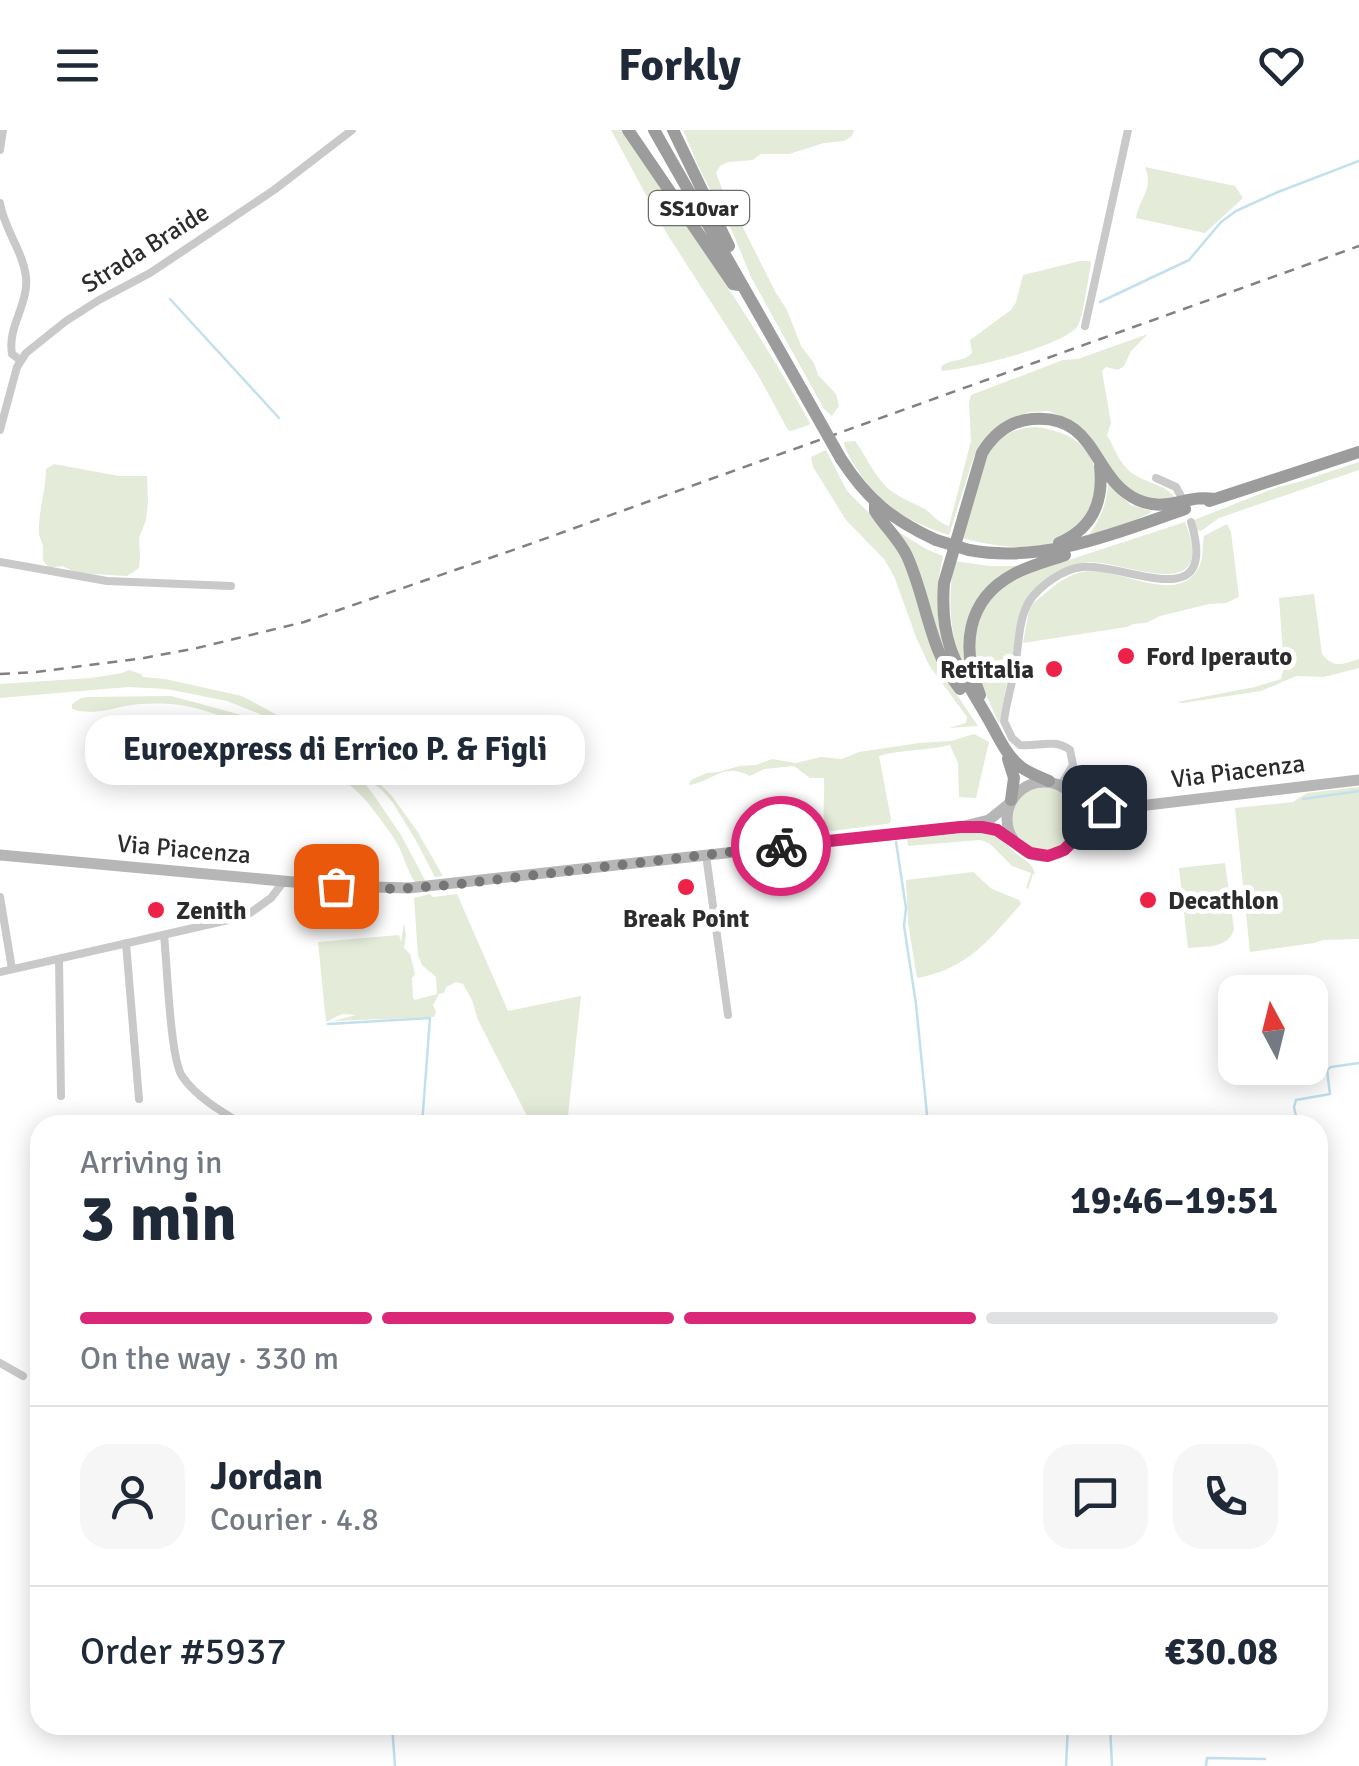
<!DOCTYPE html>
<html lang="en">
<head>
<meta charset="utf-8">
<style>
  :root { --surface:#fff; --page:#f6f6f7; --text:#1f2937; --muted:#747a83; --line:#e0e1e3; --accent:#db2777 }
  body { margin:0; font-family:Signika,sans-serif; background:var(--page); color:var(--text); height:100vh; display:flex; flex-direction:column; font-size:38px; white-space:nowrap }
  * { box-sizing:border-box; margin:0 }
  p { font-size:32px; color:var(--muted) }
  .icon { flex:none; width:55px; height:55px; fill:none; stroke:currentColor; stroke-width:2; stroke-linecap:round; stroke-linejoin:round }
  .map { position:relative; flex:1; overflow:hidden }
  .sheet { position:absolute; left:30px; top:985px; width:1298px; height:620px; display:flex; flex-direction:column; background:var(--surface); border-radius:30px; box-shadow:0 5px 25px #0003 }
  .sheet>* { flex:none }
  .needle { width:65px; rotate:353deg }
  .controls { position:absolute; left:1218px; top:845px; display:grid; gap:20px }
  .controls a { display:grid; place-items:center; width:110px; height:110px; border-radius:20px; background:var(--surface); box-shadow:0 5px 25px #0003; font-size:50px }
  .pin { position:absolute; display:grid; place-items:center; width:85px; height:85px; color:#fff; margin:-42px; border-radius:20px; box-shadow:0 5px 15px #0006 }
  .courier { position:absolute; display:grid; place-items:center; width:100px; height:100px; margin:-50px; border:8px solid #db2777; border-radius:50%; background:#fff; color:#222; box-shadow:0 2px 12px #0007 }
  .bubble { position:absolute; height:70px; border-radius:30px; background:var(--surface); box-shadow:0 5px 25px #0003; font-size:32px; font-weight:800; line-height:70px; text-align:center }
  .headline em { font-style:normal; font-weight:800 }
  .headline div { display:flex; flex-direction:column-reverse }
  .headline { display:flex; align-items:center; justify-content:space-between; height:170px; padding:0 50px }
  h1 { font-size:65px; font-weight:800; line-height:75px }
  .bar { display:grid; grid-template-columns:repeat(4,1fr); gap:15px 10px; align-content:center; height:120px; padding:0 50px }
  .bar i { height:12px; border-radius:8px; background:var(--line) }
  .bar .selected { background:var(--accent) }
  .bar p { grid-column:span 4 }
  .line { display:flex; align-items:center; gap:25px; padding:0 50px; border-top:2px solid var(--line) }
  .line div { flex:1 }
  .round { display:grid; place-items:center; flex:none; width:105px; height:105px; border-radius:30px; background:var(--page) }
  header { display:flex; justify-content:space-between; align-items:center; height:130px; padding:0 50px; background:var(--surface); font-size:45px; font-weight:800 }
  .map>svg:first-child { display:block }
  .green { fill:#e4ebd8 }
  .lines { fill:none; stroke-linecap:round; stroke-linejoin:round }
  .stream { stroke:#c2e1ec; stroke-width:2.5 }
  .minor { stroke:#c9c9c9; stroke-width:8 }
  .secondary { stroke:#b6b6b6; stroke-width:11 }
  .trunk { stroke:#9c9c9c; stroke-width:12 }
  .rail { stroke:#818181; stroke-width:2.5; stroke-dasharray:10 8; stroke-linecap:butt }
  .trunk-bridge { stroke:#9c9c9c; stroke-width:12 }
  .done { stroke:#767676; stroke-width:10; stroke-dasharray:0 18 }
  .route { stroke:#db2777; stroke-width:12 }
  .poi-dot { fill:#ee2248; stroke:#fff; stroke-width:4 }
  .labels { text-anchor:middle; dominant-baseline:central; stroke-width:10; stroke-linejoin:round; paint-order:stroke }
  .shield { fill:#fff; stroke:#6b6b6b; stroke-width:2.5 }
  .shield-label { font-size:22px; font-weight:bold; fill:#2c2c2c }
  .street-label { font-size:25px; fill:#2c2c2c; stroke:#fff }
  .poi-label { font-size:25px; font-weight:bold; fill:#2c2c2c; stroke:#fff; text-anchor:start }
</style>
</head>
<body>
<header><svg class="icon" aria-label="menu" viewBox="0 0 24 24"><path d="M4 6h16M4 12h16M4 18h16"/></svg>Forkly<svg class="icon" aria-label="heart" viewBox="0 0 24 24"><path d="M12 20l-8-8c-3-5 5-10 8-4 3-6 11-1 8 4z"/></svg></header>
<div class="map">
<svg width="1359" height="1636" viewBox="0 0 1359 1636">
  <rect width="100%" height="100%" fill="#fff"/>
  <path class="green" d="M611 0H622C687 97 754 191 810 293L809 295 791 301 788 300 758 245 667 104Z
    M683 0H854L852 6 844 11 824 13 789 24H761L753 30 728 32 720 36 716 43 728 74 734 80 776 163 787 180 801 216 814 233 818 245 836 264 839 276 832 286 824 279 751 147 733 103 701 42Z
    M1145 37 1235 56 1243 68 1205 103 1136 88C1140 66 1154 60 1145 37Z
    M1080 131H1090L1091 135C1088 147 1083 191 1077 197 1060 217 969 239 942 241L941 237C950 228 963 233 972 223L970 210 1011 180 1016 172 1023 145Z
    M1148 204 1131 221 1124 236 1118 240 1106 237 1102 241 1111 293 1107 305C1115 319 1120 336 1135 345 1149 354 1168 355 1176 370L1150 371 1116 350 1077 294 1049 281 1029 282 1004 293 991 303 974 326 949 405C898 389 869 366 845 318L844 312 855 311C868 328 875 350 894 363 903 369 914 373 923 378 933 384 938 393 949 396L971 311 969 273 971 265 1063 230 1078 229Z
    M1035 297C1076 301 1105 325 1093 368 1088 386 1079 400 1061 409 1032 423 992 416 962 408 969 383 978 327 998 310 1009 301 1022 298 1035 297Z
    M826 320 847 361 887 401 900 422 955 562 978 596 949 598 966 593 967 587 929 535 916 507 894 446 884 429 846 390 813 337 811 327Z
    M1359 332V340L1219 388 1201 401 1196 400 1194 390 1278 357 1302 351Z
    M54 334 119 346H147L148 372 146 390 139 408 140 427 139 438 127 446 77 443 62 436 50 438C39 428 44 429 43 417 43 412 39 408 39 403 38 382 46 360 46 339Z
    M1108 354 1131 375 1151 381 1150 383 1123 396 1089 405C1100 389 1107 374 1108 354Z
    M1185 392C1219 478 1125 431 1088 432 1073 433 1036 454 1028 467 1025 471 1023 476 1021 481L999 594 975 540 972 524 979 487 994 465 1006 455 1035 441Z
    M1227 394 1231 402 1239 467 1226 473 1209 474 1160 486 1146 493 1133 494 1127 497 1023 513 1030 475C1046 465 1061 446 1082 442 1116 434 1178 479 1199 437 1204 427 1202 416 1204 406Z
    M892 398 926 419 943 426C934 463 937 495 949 531Z
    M954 431 990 436H1018C966 470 965 480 966 540 948 504 948 470 954 431Z
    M1314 464 1322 524C1333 539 1344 534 1359 529V538L1324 547 1296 546 1261 561 1183 573 1177 572 1255 557 1281 549 1284 537 1279 468Z
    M129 540 141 544 143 547 165 549 242 566 292 593 311 600 367 641 392 666 417 701 443 746 435 747 415 709 393 673 382 660 302 601 227 571 167 559 128 557 0 568V554L91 548 122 543Z
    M171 566 249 587 274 596 333 629 365 654 373 664 401 705 426 752H415C406 739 404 724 395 710 387 697 377 685 368 673 334 631 224 578 171 574 157 573 139 573 125 576 108 580 90 585 72 579V574L81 568 89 567Z
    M974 604 989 612 976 668 959 667 958 633 950 615C926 621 903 619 879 626L891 689 890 693 886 694 832 701 825 699C822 682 825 666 824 648H810L794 636 764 639 750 646C724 632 712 652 689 655L691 650 707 643 719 642 739 636 756 635 772 629 796 633 821 627 842 629 859 622 919 613 951 611Z
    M1010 689a34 34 0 1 1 68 0a34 34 0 1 1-68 0Z
    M1359 657V809L1323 810 1314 813 1250 822 1235 678 1293 672 1307 663Z
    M978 700C996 702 1000 709 1013 721 1023 730 1031 730 1035 744H1033L1028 759 1026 758 1031 743 1012 736 989 713 980 710 908 716 907 708Z
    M1225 733 1234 799C1229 819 1205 816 1188 818L1179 738Z
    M973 742 992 759 1019 770 1021 774C989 810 967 839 917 848L908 793 906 750Z
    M430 764 433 767 457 764 508 881 581 866 567 995H534L526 984 478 890 472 870 463 854 456 852 446 857 444 863 439 864 433 875 436 882 434 887 333 891 356 885 342 884 326 892 318 812 399 805 401 812 404 793 406 805 404 818 410 824 415 844 412 848 413 868 415 870 437 864 436 847 422 835 418 825 414 768Z"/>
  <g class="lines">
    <path class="stream" d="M170 169 279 288
      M1100 172 1189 130 1221 92 1236 81 1278 62 1359 31
      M1303 669 1359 661
      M896 712 906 778 904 796 916 874 928 995
      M328 894 430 888 422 995
      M1298 995 1294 977 1296 970 1330 964 1327 940 1331 937 1359 933
      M392 1595 395 1636
      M1110 1595 1112 1636
      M1066 1636 1068 1595
      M1206 1636 1207 1628 1265 1629"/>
    <path class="minor" d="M0 20 3 0
      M0 73C4 99 23 121 26 147 29 174 7 197 12 224L20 230
      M1085 196 1128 0
      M0 300 17 237 26 223 66 191 99 170 150 143 274 60 352 0
      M1156 348 1176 357 1183 370
      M0 432 107 451 231 456
      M1061 655 1073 635 1070 620C1054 608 1038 617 1020 615L1012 608 1004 591C1006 573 1012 555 1015 537 1019 516 1018 488 1030 470 1041 455 1063 439 1082 437 1126 433 1220 488 1191 392
      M706 725 728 885
      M0 767 12 839
      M164 805C167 832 170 928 182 946 196 967 222 982 244 995
      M126 813 139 969
      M59 829 61 966
      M0 842 246 786 271 768 284 751
      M0 1233 23 1246"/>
    <path class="secondary" d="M1007 689a37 37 0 1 1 74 0a37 37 0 1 1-74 0Z
      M1074 665 1096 675 1113 677
      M1076 709 1099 685 1122 678 1359 650
      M0 725 337 756 409 758 960 697 989 690 1010 673"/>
    <path class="trunk" d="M628 0 733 154 739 155
      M654 0 802 260
      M673 0 729 116
      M841 329C867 369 892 390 936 410
      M1209 371 1359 322
      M875 373V381C885 397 899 409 907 426 927 470 929 520 960 559
      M1059 413C1093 398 1104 372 1100 336
      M969 420C1044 434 1115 403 1185 379
      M980 565C961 519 965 470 1014 444 1030 435 1048 431 1065 425
      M1008 629 1014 648 1011 670
      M1049 651C1040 647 1029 643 1021 637 1006 625 999 608 990 592 960 539 939 518 944 453L982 323C993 305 1009 291 1032 289 1098 283 1091 349 1138 370 1167 383 1188 364 1214 369"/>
    <path class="rail" d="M0 544 36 542 144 528 197 518 304 492 519 418 1359 116"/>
    <path class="trunk-bridge" d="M802 260 841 329
      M936 410 969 420"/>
  </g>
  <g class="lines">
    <path class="done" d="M336 756 396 759 451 755 781 716"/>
    <path class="route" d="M781 716 960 697H982L997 700 1030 723 1048 726 1064 720 1098 685 1122 678 1104 677"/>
  </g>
  <g class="poi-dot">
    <circle cx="1126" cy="526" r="10"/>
    <circle cx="1054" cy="539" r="10"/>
    <circle cx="686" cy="757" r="10"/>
    <circle cx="1148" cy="770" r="10"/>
    <circle cx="156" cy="780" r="10"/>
  </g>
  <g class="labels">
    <rect class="shield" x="649" y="61" width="100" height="34" rx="8"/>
    <g class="shield-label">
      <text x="699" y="78">SS10var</text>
    </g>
    <g class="street-label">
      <text transform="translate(145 118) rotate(-32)">Strada Braide</text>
      <text transform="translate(1238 641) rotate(-7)">Via Piacenza</text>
      <text transform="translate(184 719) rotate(5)">Via Piacenza</text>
    </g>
    <g class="poi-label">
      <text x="1146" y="526">Ford Iperauto</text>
      <text x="1034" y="539" text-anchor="end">Retitalia</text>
      <text x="1168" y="770">Decathlon</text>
      <text x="176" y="780">Zenith</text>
      <text x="686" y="788" text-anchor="middle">Break Point</text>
    </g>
  </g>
</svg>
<div class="controls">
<a><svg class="needle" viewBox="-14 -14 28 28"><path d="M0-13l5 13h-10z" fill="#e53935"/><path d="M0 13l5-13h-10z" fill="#747a83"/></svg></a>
</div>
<div class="pin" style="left:336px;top:756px;background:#ea580c"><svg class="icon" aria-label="bag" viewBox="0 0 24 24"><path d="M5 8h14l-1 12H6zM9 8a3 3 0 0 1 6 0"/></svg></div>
<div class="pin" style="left:1104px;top:677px;background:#1f2937"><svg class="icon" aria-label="home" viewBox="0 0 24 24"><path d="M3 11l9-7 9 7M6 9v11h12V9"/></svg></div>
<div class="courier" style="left:781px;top:716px"><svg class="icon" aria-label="bike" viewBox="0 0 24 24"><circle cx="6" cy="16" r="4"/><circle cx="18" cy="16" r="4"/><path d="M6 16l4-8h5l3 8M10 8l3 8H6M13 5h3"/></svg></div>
<div class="bubble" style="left:85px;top:585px;width:500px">Euroexpress di Errico P. &amp; Figli</div>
<section class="sheet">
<div class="headline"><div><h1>3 min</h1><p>Arriving in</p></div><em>19:46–19:51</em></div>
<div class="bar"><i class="selected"></i><i class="selected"></i><i class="selected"></i><i></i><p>On the way · 330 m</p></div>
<div class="line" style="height:180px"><a class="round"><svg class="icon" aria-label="person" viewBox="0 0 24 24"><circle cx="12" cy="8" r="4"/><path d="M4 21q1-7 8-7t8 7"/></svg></a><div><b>Jordan</b><p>Courier · 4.8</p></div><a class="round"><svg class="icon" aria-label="chat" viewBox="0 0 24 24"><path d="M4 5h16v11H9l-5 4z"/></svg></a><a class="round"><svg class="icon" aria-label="phone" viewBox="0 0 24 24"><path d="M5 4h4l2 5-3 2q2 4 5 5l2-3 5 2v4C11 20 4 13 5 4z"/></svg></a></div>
<div class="line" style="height:130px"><div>Order #5937</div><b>€30.08</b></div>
</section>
</div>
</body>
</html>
